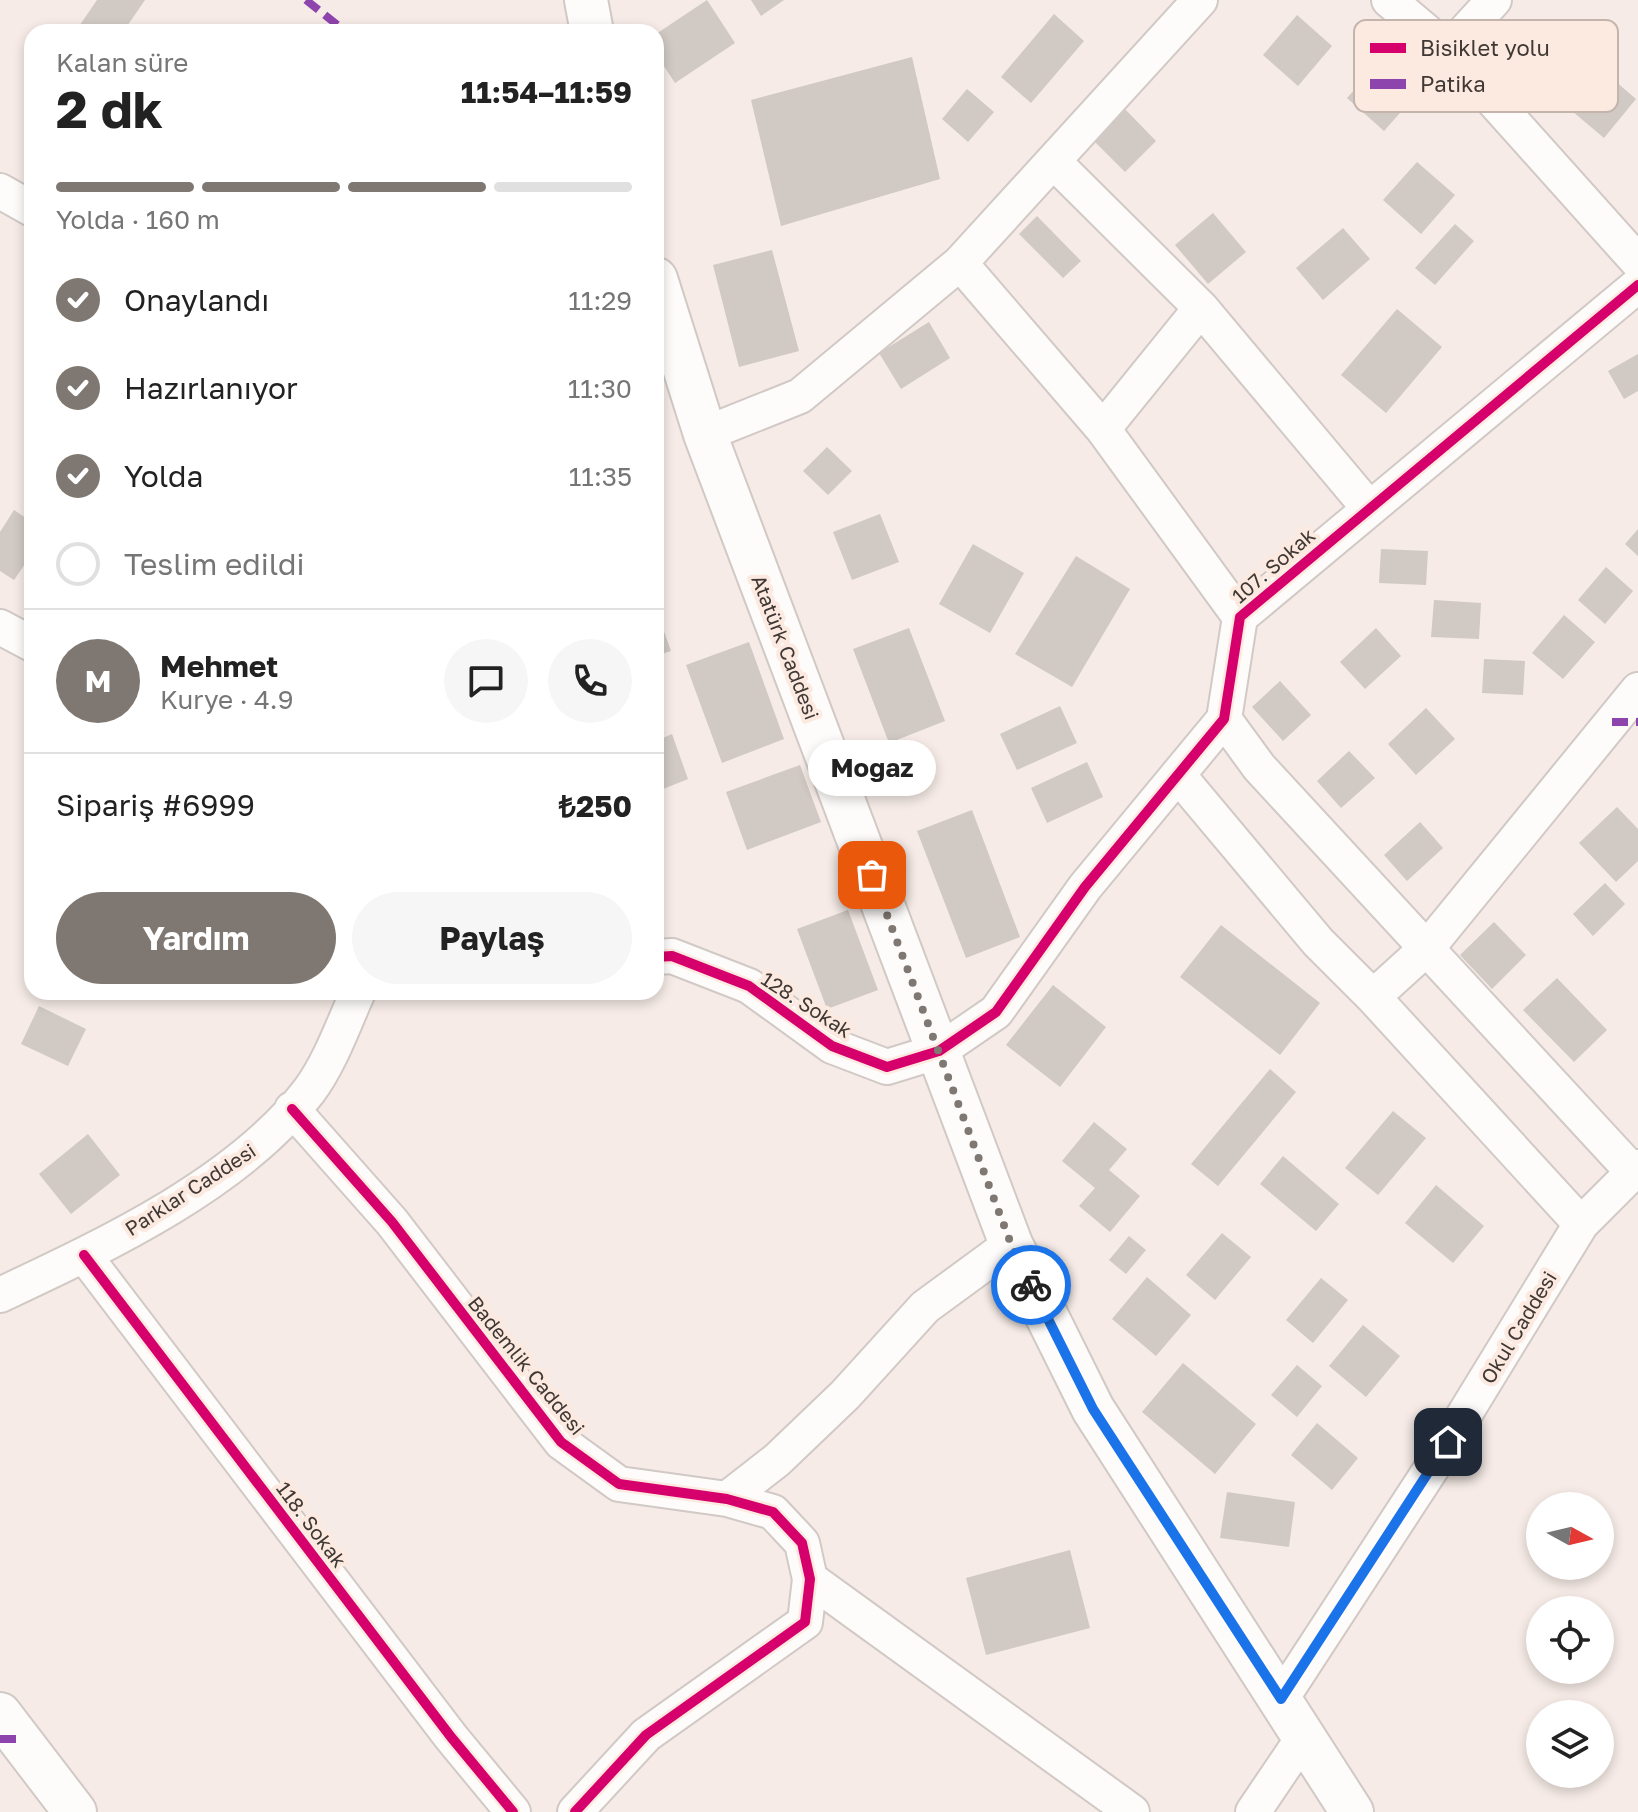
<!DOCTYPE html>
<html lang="tr">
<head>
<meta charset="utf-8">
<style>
  :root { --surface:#fff; --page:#f6f6f6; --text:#222; --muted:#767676; --line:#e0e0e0; --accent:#7f7772 }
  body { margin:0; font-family:"Golos Text",sans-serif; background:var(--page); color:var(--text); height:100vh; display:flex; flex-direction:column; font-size:30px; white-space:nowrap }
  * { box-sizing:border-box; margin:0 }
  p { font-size:26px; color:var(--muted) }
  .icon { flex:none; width:44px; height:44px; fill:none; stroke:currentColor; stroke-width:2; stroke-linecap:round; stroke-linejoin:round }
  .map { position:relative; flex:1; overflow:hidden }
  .details { position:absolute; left:24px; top:24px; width:640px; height:976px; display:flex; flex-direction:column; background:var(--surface); border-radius:24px; box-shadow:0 4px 12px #0003 }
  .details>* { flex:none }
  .needle { width:52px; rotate:98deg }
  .fabs { position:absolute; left:1526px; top:1492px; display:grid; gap:16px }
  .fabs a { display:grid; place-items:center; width:88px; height:88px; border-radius:50%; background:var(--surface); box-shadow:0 4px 12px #0003; font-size:40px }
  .pin { position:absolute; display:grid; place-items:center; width:68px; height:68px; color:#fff; margin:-34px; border-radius:16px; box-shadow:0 4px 12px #0006 }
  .courier { position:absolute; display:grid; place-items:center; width:80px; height:80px; margin:-40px; border:6px solid #1a73e8; border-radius:50%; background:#fff; color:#222; box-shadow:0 2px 10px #0007 }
  .bubble { position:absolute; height:56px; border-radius:28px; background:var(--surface); box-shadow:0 4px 12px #0003; font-size:26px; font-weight:700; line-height:56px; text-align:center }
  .overview em { font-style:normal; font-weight:700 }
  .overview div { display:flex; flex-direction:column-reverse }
  .overview { display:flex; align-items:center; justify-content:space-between; height:136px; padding:0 32px }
  h1 { font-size:52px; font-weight:700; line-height:60px }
  .bar { display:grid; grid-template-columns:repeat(4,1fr); gap:12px 8px; align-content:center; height:96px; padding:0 32px }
  .bar i { height:10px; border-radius:6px; background:var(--line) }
  .bar .on { background:var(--accent) }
  .bar p { grid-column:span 4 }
  .line { display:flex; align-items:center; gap:20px; padding:0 32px; border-top:2px solid var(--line) }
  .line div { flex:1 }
  .round { display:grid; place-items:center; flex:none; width:84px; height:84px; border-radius:42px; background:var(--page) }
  ol { padding:0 32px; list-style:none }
  li { display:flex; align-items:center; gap:24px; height:88px }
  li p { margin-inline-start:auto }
  li .icon { padding:8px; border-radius:50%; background:var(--accent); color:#fff; stroke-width:4 }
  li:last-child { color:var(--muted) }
  li i { width:44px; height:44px; border:4px solid var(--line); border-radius:50% }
  .cta { display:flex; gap:16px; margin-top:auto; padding:16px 32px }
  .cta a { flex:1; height:92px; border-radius:48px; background:var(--accent); color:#fff; font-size:32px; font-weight:700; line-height:92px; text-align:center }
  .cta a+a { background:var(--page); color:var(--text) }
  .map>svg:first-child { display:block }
  .building { fill:#d0c9c4 }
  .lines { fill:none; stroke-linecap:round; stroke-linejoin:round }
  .minor-casing { stroke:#d1c9c5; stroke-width:38 }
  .major-casing { stroke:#d1c9c5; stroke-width:46 }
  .minor { stroke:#fefcfb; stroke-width:34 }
  .major { stroke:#fefcfb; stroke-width:42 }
  .quiet { stroke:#8e44ad; stroke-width:8; stroke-dasharray:16 8; stroke-linecap:butt }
  .cycleway-casing { stroke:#fce9e0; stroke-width:15 }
  .cycleway { stroke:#d6006c; stroke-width:10 }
  .done { stroke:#7f7772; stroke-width:8; stroke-dasharray:0 14.4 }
  .route { stroke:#1a73e8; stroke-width:10 }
  .labels { text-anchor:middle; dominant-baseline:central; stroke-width:8; stroke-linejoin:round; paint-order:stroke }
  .street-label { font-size:20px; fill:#3f3834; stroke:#fce9e0 }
  .key { fill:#fce9e0; stroke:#c3b4ac; stroke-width:2 }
  .key-label { font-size:22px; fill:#3f3834 }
</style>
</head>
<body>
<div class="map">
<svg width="1638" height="1812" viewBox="0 0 1638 1812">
  <rect width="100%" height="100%" fill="#f6ebe6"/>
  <path class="building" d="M97 0H145L123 32H75Z
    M707 0 735 43 675 83 656 54V34Z
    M751 0H784L761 16Z
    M1054 14 1084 41 1031 103 1001 77Z
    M1297 15 1332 46 1298 86 1263 55Z
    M1586 56 1636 99 1604 138 1553 95Z
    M912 57 940 179 781 226 751 100Z
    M1378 63 1415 96 1384 131 1347 98Z
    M967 89 994 112 968 142 942 119Z
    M1123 107 1156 141 1125 172 1091 138Z
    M1417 162 1455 195 1421 234 1383 200Z
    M1213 213 1246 252 1208 284 1175 245Z
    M1037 216 1081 261 1063 278 1019 234Z
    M1455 224 1474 241 1435 285 1415 268Z
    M1343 228 1370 259 1323 300 1296 268Z
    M772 250 799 351 739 367 713 265Z
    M1397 309 1442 347 1386 413 1341 375Z
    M929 322 950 358 901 389 879 353Z
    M1638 354V391L1624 399 1608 371Z
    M827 447 852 471 828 495 803 471Z
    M14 510 32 522V554L14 580 0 571V532Z
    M880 514 899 562 852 580 833 532Z
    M1638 529V556L1625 544Z
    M973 544 1024 573 990 633 939 604Z
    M1381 549 1428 551 1426 585 1379 583Z
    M1076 556 1130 589 1072 687 1015 654Z
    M1606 567 1633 591 1605 624 1578 600Z
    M1434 600 1481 603 1479 639 1431 637Z
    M656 609 671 651 656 656Z
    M1564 615 1595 642 1563 679 1532 653Z
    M909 628 945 721 889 743 853 649Z
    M1376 628 1401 656 1365 689 1340 662Z
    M749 642 784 739 722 763 686 665Z
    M1484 659 1525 661 1523 695 1482 693Z
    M1280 681 1311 715 1283 741 1252 707Z
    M1060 706 1077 743 1017 770 1000 734Z
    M1426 708 1455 739 1416 775 1388 744Z
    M672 734 688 779 658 791 656 741Z
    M1349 751 1375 778 1341 808 1317 781Z
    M1087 762 1103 797 1047 823 1031 788Z
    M800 765 821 822 747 850 726 792Z
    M1617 807 1638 829V861L1616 882 1579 843Z
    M972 810 1020 937 966 958 917 831Z
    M1420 822 1443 848 1407 881 1384 855Z
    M1605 883 1625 904 1593 936 1573 914Z
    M848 910 878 990 827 1009 797 929Z
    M1494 922 1526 955 1492 989 1460 955Z
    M1221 925 1320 1003 1280 1055 1180 977Z
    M1557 978 1607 1030 1574 1062 1523 1010Z
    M1053 985 1106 1027 1060 1087 1006 1045Z
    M39 1006 86 1029 68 1066 21 1044Z
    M1270 1069 1296 1092 1218 1186 1191 1164Z
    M1393 1111 1426 1138 1378 1195 1345 1168Z
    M1094 1122 1127 1149 1109 1170 1140 1196 1110 1232 1079 1206 1095 1188 1062 1161Z
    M88 1134 120 1175 71 1214 39 1174Z
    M1283 1156 1339 1204 1316 1231 1260 1184Z
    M1436 1185 1484 1226 1453 1263 1405 1223Z
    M1222 1233 1251 1257 1215 1300 1186 1275Z
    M1129 1236 1146 1250 1126 1274 1109 1260Z
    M1147 1277 1191 1315 1156 1356 1112 1319Z
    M1321 1278 1348 1300 1313 1343 1286 1320Z
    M1363 1325 1400 1356 1366 1397 1329 1366Z
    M1183 1363 1256 1424 1215 1474 1142 1412Z
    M1297 1365 1322 1386 1297 1417 1271 1395Z
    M1317 1423 1358 1458 1332 1490 1291 1455Z
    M1227 1492 1295 1502 1289 1547 1220 1538Z
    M1070 1550 1090 1628 986 1655 966 1578Z"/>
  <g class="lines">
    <g class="minor-casing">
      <path id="minor" d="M1389 0 1448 50 1638 262
        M1448 50 1494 0
        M1055 163 1201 308 1368 507
        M0 191 32 209
        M960 263 1103 429 1240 617
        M1103 429 1201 308
        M705 434 800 396 960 263 1200 0
        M0 627 32 644
        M1224 719 1259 767 1633 1172
        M1178 775 1318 942 1373 997 1581 1224
        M656 957 672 956 749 986 832 1046 887 1067 939 1051 996 1012 1085 887 1224 719 1240 617 1638 285
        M1373 997 1428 947 1638 690
        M292 1109 392 1222 561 1442 619 1484 727 1499 773 1512 802 1543 810 1579 805 1622 646 1735 575 1812
        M84 1255 451 1737 513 1812
        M0 1295C104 1246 238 1184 309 1091 330 1063 344 1023 358 992
        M727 1499 777 1460 845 1395 925 1307 1011 1244
        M810 1579 1132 1812
        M1281 1699 1431 1469 1581 1224 1638 1167
        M1253 1812 1303 1738"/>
    </g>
    <g class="major-casing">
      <path id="major" d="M586 0 592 32
        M656 279 705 434 1011 1244 1093 1409 1352 1812
        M0 1714 75 1812"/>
    </g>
    <use href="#minor" class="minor"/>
    <use href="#major" class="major"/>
    <path class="quiet" d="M306 0 346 32
      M1612 722H1638
      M0 1739H19"/>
    <g class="cycleway-casing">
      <path id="cycleway" d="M656 957 672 956 749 986 832 1046 887 1067 939 1051 996 1012 1085 887 1224 719 1240 617 1638 285
        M292 1109 392 1222 561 1442 619 1484 727 1499 773 1512 802 1543 810 1579 805 1622 646 1735 575 1812
        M84 1255 451 1737 513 1812"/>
    </g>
    <use href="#cycleway" class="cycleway"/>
  </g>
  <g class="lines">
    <path class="done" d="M872 875 1011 1244 1031 1285"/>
    <path class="route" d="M1031 1285 1093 1409 1281 1699 1448 1442"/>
  </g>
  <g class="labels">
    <g class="street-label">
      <text transform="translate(1273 565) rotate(-41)">107. Sokak</text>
      <text transform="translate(786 647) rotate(69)">Atatürk Caddesi</text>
      <text transform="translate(807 1004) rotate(33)">128. Sokak</text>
      <text transform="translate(190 1189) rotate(-33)">Parklar Caddesi</text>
      <text transform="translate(1518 1327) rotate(-59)">Okul Caddesi</text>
      <text transform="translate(527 1365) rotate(51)">Bademlik Caddesi</text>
      <text transform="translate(312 1524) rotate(53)">118. Sokak</text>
    </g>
  </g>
  <rect x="1354" y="20" width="264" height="92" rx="12" class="key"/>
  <rect x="1370" y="43" width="36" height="10" fill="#d6006c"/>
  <rect x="1370" y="79" width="36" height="10" fill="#8e44ad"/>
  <g class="key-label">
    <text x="1420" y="56">Bisiklet yolu</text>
    <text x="1420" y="92">Patika</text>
  </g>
</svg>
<div class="fabs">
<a><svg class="needle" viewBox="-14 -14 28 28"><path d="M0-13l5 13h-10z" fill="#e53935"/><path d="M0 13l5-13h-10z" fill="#767676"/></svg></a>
<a><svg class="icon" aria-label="locate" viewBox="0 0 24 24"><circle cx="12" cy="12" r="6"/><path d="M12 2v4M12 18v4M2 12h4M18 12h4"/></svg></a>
<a><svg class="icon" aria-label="layers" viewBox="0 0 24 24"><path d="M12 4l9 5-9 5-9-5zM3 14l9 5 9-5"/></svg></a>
</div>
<div class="pin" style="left:872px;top:875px;background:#ea580c"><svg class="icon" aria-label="bag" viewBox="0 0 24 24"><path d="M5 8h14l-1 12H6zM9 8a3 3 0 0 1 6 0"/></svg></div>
<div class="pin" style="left:1448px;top:1442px;background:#1f2937"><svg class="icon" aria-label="home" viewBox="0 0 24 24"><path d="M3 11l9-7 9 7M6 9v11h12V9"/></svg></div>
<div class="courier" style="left:1031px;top:1285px"><svg class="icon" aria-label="bike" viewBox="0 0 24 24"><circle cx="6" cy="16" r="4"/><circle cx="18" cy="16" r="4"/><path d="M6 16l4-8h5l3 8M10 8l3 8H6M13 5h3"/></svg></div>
<div class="bubble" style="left:808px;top:740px;width:128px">Mogaz</div>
<section class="details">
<div class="overview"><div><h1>2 dk</h1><p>Kalan süre</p></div><em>11:54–11:59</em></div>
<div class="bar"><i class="on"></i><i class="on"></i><i class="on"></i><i></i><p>Yolda · 160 m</p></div>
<ol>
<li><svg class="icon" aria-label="check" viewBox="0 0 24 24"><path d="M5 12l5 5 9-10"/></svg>Onaylandı<p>11:29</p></li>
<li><svg class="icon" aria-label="check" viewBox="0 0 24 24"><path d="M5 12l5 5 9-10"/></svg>Hazırlanıyor<p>11:30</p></li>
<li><svg class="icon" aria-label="check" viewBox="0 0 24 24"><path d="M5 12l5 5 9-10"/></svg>Yolda<p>11:35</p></li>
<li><i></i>Teslim edildi</li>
</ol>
<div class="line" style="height:144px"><b class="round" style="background:var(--accent);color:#fff">M</b><div><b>Mehmet</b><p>Kurye · 4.9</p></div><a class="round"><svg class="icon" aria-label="chat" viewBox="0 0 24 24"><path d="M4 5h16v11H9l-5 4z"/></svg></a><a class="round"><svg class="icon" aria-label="phone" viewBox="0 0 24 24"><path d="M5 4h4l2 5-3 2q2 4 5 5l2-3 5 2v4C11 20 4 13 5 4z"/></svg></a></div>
<div class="line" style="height:104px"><div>Sipariş #6999</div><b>₺250</b></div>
<div class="cta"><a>Yardım</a><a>Paylaş</a></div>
</section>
</div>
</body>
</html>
